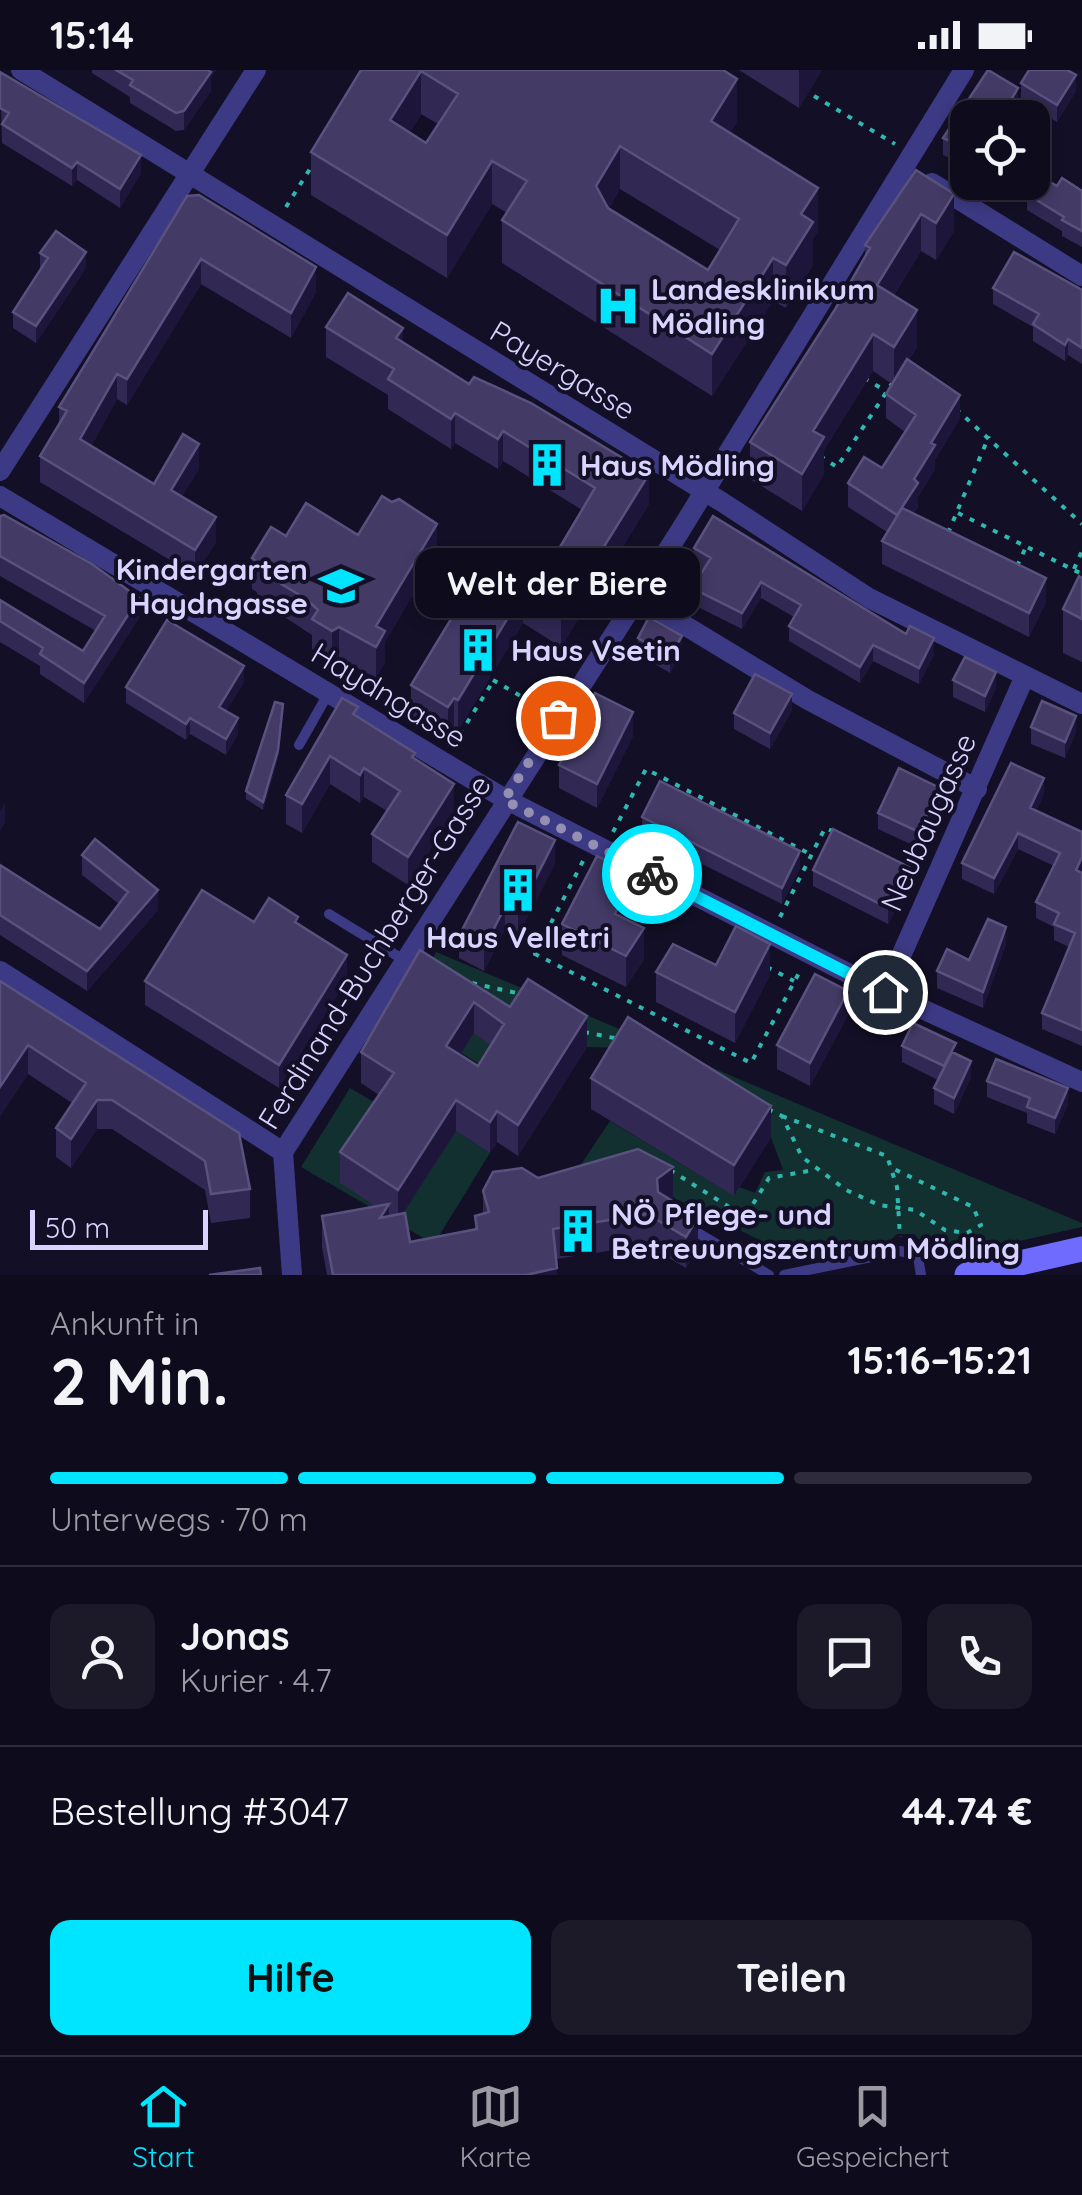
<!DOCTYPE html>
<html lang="de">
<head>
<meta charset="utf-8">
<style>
  :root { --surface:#0e0b1c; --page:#1c1929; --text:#f1f3f6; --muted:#9b9ba3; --line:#2e2b3b; --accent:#00e5ff }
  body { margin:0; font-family:Quicksand,sans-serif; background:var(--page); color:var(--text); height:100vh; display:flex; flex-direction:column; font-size:38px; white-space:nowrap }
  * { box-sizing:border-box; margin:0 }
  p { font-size:32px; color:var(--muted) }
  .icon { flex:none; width:55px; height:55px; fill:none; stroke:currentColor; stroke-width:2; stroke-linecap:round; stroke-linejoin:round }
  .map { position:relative; height:1205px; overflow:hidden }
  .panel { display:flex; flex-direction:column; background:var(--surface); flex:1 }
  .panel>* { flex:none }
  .buttons { position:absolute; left:950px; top:30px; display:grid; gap:20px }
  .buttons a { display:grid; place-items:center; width:100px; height:100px; border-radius:20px; background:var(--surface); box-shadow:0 5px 15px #0003,0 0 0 2px var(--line); font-size:50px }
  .scale { position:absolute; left:30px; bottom:25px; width:178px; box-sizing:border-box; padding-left:10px; border:5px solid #d9d4ff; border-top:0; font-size:28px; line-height:35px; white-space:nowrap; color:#d9d4ff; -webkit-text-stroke:8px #130f26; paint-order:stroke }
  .pin { position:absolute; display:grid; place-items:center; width:85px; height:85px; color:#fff; margin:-42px; border:5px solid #fff; border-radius:50%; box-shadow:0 2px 10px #0007 }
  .courier { position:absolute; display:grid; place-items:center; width:100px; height:100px; margin:-50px; border:8px solid #00e5ff; border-radius:50%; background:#fff; color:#222; box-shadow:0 2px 12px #0007 }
  .bubble { position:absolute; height:70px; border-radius:20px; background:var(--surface); box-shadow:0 5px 15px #0003,0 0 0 2px var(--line); font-size:32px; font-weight:700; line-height:70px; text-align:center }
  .headline em { font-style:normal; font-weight:700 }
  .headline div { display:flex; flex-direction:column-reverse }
  .headline { display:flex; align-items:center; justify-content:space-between; height:170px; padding:0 50px }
  h1 { font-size:65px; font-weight:700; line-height:75px }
  .bar { display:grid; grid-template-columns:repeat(4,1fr); gap:15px 10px; align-content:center; height:120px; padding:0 50px }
  .bar i { height:12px; border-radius:8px; background:var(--line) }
  .bar .current { background:var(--accent) }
  .bar p { grid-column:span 4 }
  .line { display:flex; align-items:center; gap:25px; padding:0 50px; border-top:2px solid var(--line) }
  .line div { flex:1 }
  .round { display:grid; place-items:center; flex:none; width:105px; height:105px; border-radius:20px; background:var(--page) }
  .cta { display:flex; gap:20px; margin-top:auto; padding:20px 50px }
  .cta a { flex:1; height:115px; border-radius:20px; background:var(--accent); color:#111; font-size:40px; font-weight:700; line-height:115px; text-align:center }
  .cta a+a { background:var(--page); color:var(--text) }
  .status { display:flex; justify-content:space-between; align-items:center; height:70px; padding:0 50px; background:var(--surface); direction:ltr }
  .status svg { height:28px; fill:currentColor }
  .dock { display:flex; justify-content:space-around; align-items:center; height:140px; border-top:2px solid var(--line); background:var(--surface); font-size:28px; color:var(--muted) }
  .dock a { display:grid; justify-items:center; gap:5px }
  .dock .current { color:var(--accent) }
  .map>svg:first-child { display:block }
  .green { fill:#12302f }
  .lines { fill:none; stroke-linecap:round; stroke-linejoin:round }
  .path { stroke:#2fb8b0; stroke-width:4; stroke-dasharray:5 8; stroke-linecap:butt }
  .lane { stroke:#3d3a85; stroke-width:10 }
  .street { stroke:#3d3a85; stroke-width:20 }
  .secondary { stroke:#6f6bff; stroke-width:25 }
  .wall { fill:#312854; fill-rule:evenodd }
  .shaded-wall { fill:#1d163a }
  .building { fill:#433a66; stroke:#5a527e; stroke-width:2.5; fill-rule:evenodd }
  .done { stroke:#948fb3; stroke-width:10; stroke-dasharray:0 18 }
  .route { stroke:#00e5ff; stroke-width:12 }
  .labels { text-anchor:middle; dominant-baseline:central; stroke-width:8; stroke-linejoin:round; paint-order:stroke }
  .poi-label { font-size:30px; font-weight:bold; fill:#d9d4ff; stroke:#130f26; text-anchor:start }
  .street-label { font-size:30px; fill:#d9d4ff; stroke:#130f26 }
</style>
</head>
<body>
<div class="status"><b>15:14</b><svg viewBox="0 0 49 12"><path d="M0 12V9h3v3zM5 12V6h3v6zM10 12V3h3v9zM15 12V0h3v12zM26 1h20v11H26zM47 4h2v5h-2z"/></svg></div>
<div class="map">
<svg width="1082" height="1205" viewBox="0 0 1082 1205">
  <rect width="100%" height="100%" fill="#130f26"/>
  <path class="green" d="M436 882 1082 1153V1157L938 1189 914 1164H897L884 1176 804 1192 638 1110 574 1105 610 1051 733 1125 739 1117 755 1123 765 1102 783 1100 771 1067 629 978 587 977 528 940 493 1002 461 983 481 951 420 911Z
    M350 1018 389 1041 399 1150 456 1061 490 1083 434 1174 301 1097Z"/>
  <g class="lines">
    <path class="path" d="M814 26 895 74
      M286 137 313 94
      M864 308 886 321
      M956 339 1082 454
      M820 386 837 397 895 309
      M958 443 1082 504
      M948 463 989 366
      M1017 496 1026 477
      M1074 499 1082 481
      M493 610 541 638
      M453 675 494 610
      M613 762 646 699 812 785
      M583 791 535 884 751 993 800 901
      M780 847 825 758 835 762
      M767 897 794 911
      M472 913 521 924
      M584 962 619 969
      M768 1039 782 1046 802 1087 846 1120 879 1135 915 1140 945 1160 967 1163 981 1155 973 1137 894 1099
      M782 1046 887 1086 897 1117 900 1167
      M670 1100 745 1147 769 1108 814 1100"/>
    <path class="lane" d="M299 675 328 624
      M329 844 404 890
      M688 1157 769 1205
      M784 1205 901 1181 918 1187 921 1205"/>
    <path class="street" d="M21 0 722 432 869 528 1082 634
      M932 113 1082 206
      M0 401 256 0
      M0 426 505 729 885 922 1082 1012
      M638 527 808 630 977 719
      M0 901 283 1082
      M885 922 1025 606
      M292 1205 283 1082 680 461 964 0"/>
    <path class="secondary" d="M967 1205 1082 1179"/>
  </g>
  <path class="wall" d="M92 0H216L211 7V21L184 60 176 61 130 33V27L92 3Z
    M361 0H723L737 52 730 63 818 161 813 169V195L786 238 773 231 712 326 502 193V150L507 143 492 134 447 208 311 125V82ZM421 44 438 54 426 73 410 62ZM620 119 720 180 708 200 609 138Z
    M739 0H822L799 38Z
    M988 0 1018 18V34L1010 48H968V96L943 85V68Z
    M0 2 141 103 120 138 77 110 72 116 2 73Z
    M1021 13 1076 21 1057 52 1021 29Z
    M916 100 954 161 936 190 921 181 894 225 917 277 909 290 960 348 935 390V399L918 427V437L913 444 1046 532 1029 567 882 494V471L887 462 848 437V413L882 398 905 362 886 348V324L892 314 873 301 824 380V404L802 441 750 409V372L834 241 865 186V175Z
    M1057 116 1082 121V177L1062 166V161L1027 140V124Z
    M199 125 316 222 291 268 201 214 127 335 117 329 91 376 154 414 199 399 182 426 216 472 195 505 40 412V386L59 354V337Z
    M40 183 86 198 36 273 13 258V242L40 199Z
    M993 218 1082 220V294L1068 285 1065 291 1033 271V257L993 234Z
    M326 257 403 272 649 434 561 577 523 553 458 660 454 658 448 667 411 645V615L493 504H544L582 440 503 391 498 399 455 373 451 379 388 339V325L326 287Z
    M0 446 139 548 84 633 40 604V596L0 572V530L83 581 96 561 0 506Z
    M358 465 437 484 385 572V592L376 608 339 588 332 591 312 579V565L257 529V522L252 519V488L286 466Z
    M694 478 934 584 919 614 873 591 860 613 789 571V556L794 547 761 528 742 559 692 534V518L703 499 694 493Z
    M1082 508V592L1063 583V539Z
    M638 568 682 582 670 603 638 584Z
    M953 610 996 618 985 642 953 627Z
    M244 612 226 641 238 664 226 685 190 664 186 670 126 633V617Z
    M792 640 770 679 734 659V643Z
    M283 642 278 688 263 740 246 729V721Z
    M358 647 415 689 454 742 408 815 372 792V764L387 741 364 727 360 733 330 714 302 763 286 754V725Z
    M1031 657 1076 662 1065 688 1031 674Z
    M633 666 597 738 559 718V695Z
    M1044 724 1036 741 1082 762V976L1042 959V943L1069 877 1054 870V857L1036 848V832L1054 796 1018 779 994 824 962 809V793Z
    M940 734 919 778 878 759V743Z
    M642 747 800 798 782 834 642 764Z
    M82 785 158 840 87 921 0 865V795L100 859 119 834 82 805Z
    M555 793 518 866 505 859 484 901 459 888V866Z
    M813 800 909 814 888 854 813 816Z
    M634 836 627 850 644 889 626 917 562 885V854Z
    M254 852 298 855 347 909 279 1018 145 935V911Z
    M1006 874 983 938 937 918V901Z
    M420 880 510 937 587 977 518 1086 497 1072 490 1083 456 1061 403 1143 410 1172 475 1159V1146L483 1144V1121L538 1108 673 1128 671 1130 698 1178 686 1198 647 1175 556 1189 557 1205H327L322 1177V1146L377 1137 340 1113V1082L379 1025 361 1013V982ZM474 963 490 975 478 996 460 984Z
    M716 895 770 905 735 973 656 932V902Z
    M0 911 250 1119V1148L211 1153 205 1120 112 1059H97L71 1098 56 1087V1058L72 1033 28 1004 0 1046Z
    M848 945 810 1016 777 999V975Z
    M902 976 956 984 971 1007 954 1044 934 1034V1018L938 1010 902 992Z
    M591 1008 771 1067 734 1126 591 1039Z
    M987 1011 1068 1034 1055 1064 1027 1053V1043L987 1027Z"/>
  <path class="shaded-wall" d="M205 0H216L211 7V21L184 60V41Z
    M799 0H822L799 38Z
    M421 1V44L390 93V50Z
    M1076 5V21L1057 52V35Z
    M737 9V52L711 94V51Z
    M1018 18V34L1010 48H1000Z
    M620 76V119L596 159V116Z
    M141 85V103L120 138V119Z
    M492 91V134L447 208V165Z
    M77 92V110L72 116V98Z
    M818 118V161L813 169V195L786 238V195L801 144Z
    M954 124V161L936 190V153Z
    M921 144V181L877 252V215Z
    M86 182V198L36 273V256Z
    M773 188V231L712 326V284Z
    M201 189V214L127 335V309Z
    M316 197V222L291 268V243Z
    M917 240V277L894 314V277Z
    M403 258V288L396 268Z
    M873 264V301L824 380V404L802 441V404L813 361Z
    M1068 269V285L1065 291V275Z
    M117 304V329L80 395V369Z
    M960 325V348L935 390V399L918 427V437L897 469V445L931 373Z
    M455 343V373L451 379V349Z
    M503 361V391L498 399V369Z
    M199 374V399L171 445V420Z
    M649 404V434L561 577V546Z
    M216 447V472L195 505V480Z
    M437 454V484L385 572V592L376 608V556Z
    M1046 508V532L1029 567V543Z
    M761 512V528L742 559V543Z
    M523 523V553L458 660V630Z
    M139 528V548L84 633V613Z
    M339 557V588L332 591V561Z
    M682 566V582L670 603V586Z
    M934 568V584L919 614V598Z
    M873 575V591L860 613V597Z
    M244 596V612L219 653V637Z
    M996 602V618L985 642V626Z
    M792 624V640L770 679V663Z
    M454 628V658L448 667V637Z
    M283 634 278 688 263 740V732Z
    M633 642V666L597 738V714Z
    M1076 646V662L1065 688V672Z
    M190 648V664L186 670V654Z
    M238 648V664L226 685V669Z
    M330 686V714L302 763V734Z
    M364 698V727L360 733V705Z
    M1044 708V724L1030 754V738Z
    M454 714V742L408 815V787Z
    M940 718V734L919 778V762Z
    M5 732V753L0 761V741Z
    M1018 763V779L994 824V808Z
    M555 770V793L518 866V843Z
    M800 781V798L782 834V818Z
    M1082 787V803L1076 800Z
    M909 797V814L888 854V838Z
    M634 805V836L615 875V844Z
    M158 820V840L87 921V901Z
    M505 837V859L484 901V878Z
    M1006 857V874L983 938V922Z
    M644 858V889L626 917V886Z
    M770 874V905L735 973V942Z
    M347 885V909L279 1018V995Z
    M848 921V945L810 1016V993Z
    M474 932V963L446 1006V976Z
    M587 946V977L518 1086V1055Z
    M28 975V1004L0 1046V1017Z
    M971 991V1007L954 1044V1028Z
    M1068 1018V1034L1055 1064V1048Z
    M97 1030V1059L71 1098V1069Z
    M456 1030V1061L398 1150V1120Z
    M771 1036V1067L734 1126V1095Z
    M497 1041V1072L490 1083V1052Z
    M673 1097V1128L657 1139V1109Z
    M389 1134V1165L380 1148Z
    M698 1147V1178L686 1198V1167Z
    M557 1198V1205H526Z"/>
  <path class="building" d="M116 0H207L211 2 184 41 176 43 130 15 133 10Z
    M361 0H723L737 9 711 51 818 118 801 144 813 152 786 195 773 188 712 284 502 150 527 111 492 91 447 165 311 82ZM421 1 458 24 426 73 390 50ZM620 76 739 149 708 200 608 138 596 116Z
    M988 0 1018 18 1000 48H968V80L943 68Z
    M1029 0H1067L1076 5 1057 35 1021 13Z
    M0 2 141 85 120 119 77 92 72 98 2 54 9 43 0 38Z
    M916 100 954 124 936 153 921 144 877 215 917 240 894 277 873 264 813 361 824 367 802 404 750 372 834 241 870 178 865 175Z
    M1038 105 1057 116 1062 108 1082 121V161L1062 150 1064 147 1027 124Z
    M199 125 316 197 291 243 201 189 127 309 117 304 80 369 154 414 183 364 199 374 171 420 216 447 195 480 40 386 67 341 59 337 89 288 187 126Z
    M56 161 86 182 36 256 13 242 48 188 40 183Z
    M1014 182 1082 220V278L1068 269 1065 275 1033 254 1039 244 993 218Z
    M348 223 403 258 396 268 469 314 474 307 531 333 649 404 561 546 523 523 458 630 454 628 448 637 411 615 482 498 493 504 507 482 544 504 595 418 503 361 498 369 455 343 451 349 388 309 394 299 326 257Z
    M907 289 960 325 931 373 935 375 914 409 918 413 897 445 848 413 864 387 882 398 916 345 886 324Z
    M382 426 392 432 399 429 437 454 376 556 385 561 376 577 339 557 332 561 312 549 318 540 306 529 257 499 260 494 252 488 271 457 286 466 306 433 358 465Z
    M902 438 1046 508 1029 543 882 471Z
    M4 445 92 494 139 528 84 613 40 584 43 578 0 551V530L83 581 105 546 0 486V446Z
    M713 446 906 564 910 556 934 568 919 598 873 575 860 597 789 556 801 535 761 512 742 543 692 518 711 488 694 478Z
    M1079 506 1082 508V549L1063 539Z
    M649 547 682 566 670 586 638 568Z
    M167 550 244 596 219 637 238 648 226 669 190 648 186 654 126 617Z
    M965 587 996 602 985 626 953 610Z
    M755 604 792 624 770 663 734 643Z
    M595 623 633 642 597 714 559 695Z
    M342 628 358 637 353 644 415 683 412 687 454 714 408 787 372 764 400 721 364 698 360 705 330 686 302 734 286 725Z
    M1042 631 1076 646 1065 672 1031 657Z
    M275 632 283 634 278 680 263 732 246 721Z
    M1011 693 1044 708 1030 738 1082 762V787L1076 800 1082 803V960L1042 943 1075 863 1054 854 1059 843 1036 832 1060 783 1018 763 994 808 962 793Z
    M899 698 940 718 919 762 878 743Z
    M660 711 800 781 782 818 642 747Z
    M518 752 555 770 518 843 505 837 484 878 459 866Z
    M833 759 909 797 888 838 813 800Z
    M95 769 158 820 87 901 0 845V795L100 859 128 822 82 785Z
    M597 786 634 805 615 844 644 858 626 886 562 854Z
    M202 820 254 852 269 828 298 847 295 852 347 885 279 995 145 911Z
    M988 849 1006 857 983 922 937 901 947 879 969 890Z
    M736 856 770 874 735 942 656 902 673 874 716 895Z
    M420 880 510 937 528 909 587 946 518 1055 497 1041 490 1052 456 1030 398 1120 340 1082 394 1003 361 982ZM474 932 504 954 478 996 446 976Z
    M815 904 848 921 810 993 777 975Z
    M0 911 239 1063 250 1119 211 1124 205 1091 112 1030H97L71 1069 56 1058 86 1013 28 975 0 1017Z
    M628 947 771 1036 734 1095 591 1008Z
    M913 953 956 973 944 996 902 976Z
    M952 982 971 991 954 1028 934 1018Z
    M996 989 1068 1018 1055 1048 1027 1037 1030 1028 987 1011Z
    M638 1079 673 1097 657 1109 658 1122 698 1147 686 1167 647 1144 553 1159 557 1198 526 1205H333L322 1146 389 1134 380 1148 405 1143 410 1172 477 1159 475 1146 489 1142 483 1121 493 1102 522 1098 538 1108Z
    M260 1198 261 1205H209Z"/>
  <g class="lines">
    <path class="done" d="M558 648 504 730 652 804"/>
    <path class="route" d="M652 804 885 922"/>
  </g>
  <defs>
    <g id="hospital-bare" transform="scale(3.45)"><path d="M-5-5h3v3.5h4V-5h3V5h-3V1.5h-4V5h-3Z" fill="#00e5ff" stroke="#130f26" stroke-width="2.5" paint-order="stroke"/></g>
    <g id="building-bare" transform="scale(3.45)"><path d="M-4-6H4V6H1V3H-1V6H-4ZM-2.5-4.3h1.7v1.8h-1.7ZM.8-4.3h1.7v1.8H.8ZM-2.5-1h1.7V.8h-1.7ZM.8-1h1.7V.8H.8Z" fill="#00e5ff" stroke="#130f26" stroke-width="2.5" paint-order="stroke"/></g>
    <g id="school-bare" transform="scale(3.45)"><path d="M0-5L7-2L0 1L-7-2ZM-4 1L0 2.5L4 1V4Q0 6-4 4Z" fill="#00e5ff" stroke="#130f26" stroke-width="2.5" paint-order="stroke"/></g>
  </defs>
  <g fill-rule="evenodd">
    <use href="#hospital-bare" x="618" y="236"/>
    <use href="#building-bare" x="547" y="395"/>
    <use href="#school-bare" x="341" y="516"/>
    <use href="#building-bare" x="478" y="580"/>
    <use href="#building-bare" x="518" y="820"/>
    <use href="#building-bare" x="578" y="1161"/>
  </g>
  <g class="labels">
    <g class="poi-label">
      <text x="651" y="219">Landesklinikum<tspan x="651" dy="34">Mödling</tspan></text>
      <text x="580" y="395">Haus Mödling</text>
      <text x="308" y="499" text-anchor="end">Kindergarten<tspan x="308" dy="34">Haydngasse</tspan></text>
      <text x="511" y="580">Haus Vsetin</text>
      <text x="518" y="867" text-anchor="middle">Haus Velletri</text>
      <text x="611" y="1144">NÖ Pflege- und<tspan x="611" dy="34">Betreuungszentrum Mödling</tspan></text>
    </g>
    <g class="street-label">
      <text transform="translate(563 300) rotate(31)">Payergasse</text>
      <text transform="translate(389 625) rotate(31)">Haydngasse</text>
      <text transform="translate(928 752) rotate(-66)">Neubaugasse</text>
      <text transform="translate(374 882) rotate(-58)">Ferdinand-Buchberger-Gasse</text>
    </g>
  </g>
</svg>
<div class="buttons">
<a><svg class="icon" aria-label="locate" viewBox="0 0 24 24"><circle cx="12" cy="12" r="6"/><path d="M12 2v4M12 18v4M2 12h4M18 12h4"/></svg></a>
</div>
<div class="scale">50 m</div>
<div class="pin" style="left:558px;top:648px;background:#ea580c"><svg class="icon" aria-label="bag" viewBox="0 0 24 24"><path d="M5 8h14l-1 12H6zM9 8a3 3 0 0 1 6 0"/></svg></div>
<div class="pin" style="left:885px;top:922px;background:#1f2937"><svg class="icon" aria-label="home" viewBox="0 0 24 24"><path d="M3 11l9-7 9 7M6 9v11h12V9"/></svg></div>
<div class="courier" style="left:652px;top:804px"><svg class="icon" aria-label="bike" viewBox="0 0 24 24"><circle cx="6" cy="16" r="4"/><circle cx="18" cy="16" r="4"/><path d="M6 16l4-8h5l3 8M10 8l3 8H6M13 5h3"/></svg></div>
<div class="bubble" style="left:415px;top:478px;width:285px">Welt der Biere</div>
</div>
<section class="panel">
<div class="headline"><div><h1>2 Min.</h1><p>Ankunft in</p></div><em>15:16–15:21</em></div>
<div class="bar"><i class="current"></i><i class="current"></i><i class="current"></i><i></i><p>Unterwegs · 70 m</p></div>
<div class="line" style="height:180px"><a class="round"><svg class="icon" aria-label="person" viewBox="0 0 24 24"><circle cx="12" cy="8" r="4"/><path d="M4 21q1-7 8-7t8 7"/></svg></a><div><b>Jonas</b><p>Kurier · 4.7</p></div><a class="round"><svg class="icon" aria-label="chat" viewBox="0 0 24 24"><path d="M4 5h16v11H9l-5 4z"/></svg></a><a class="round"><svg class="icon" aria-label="phone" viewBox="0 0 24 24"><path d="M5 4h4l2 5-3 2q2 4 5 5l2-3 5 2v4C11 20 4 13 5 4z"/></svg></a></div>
<div class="line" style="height:130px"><div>Bestellung #3047</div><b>44.74 €</b></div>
<div class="cta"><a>Hilfe</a><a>Teilen</a></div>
</section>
<nav class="dock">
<a class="current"><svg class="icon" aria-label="home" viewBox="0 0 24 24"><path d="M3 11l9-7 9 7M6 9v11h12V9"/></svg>Start</a>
<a><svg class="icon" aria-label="map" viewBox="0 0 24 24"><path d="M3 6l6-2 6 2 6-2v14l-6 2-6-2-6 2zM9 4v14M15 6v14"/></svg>Karte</a>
<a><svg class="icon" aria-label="saved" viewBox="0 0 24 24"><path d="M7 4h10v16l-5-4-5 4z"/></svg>Gespeichert</a>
</nav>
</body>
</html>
